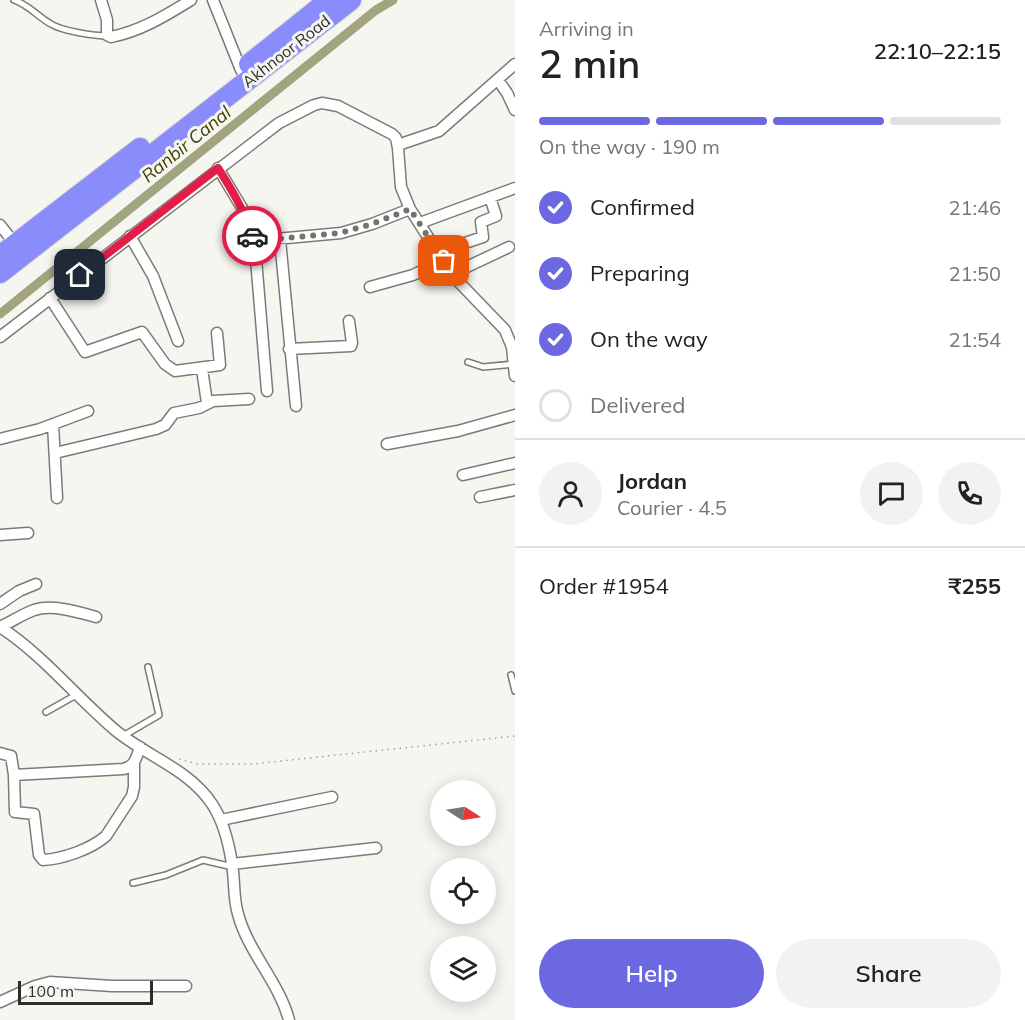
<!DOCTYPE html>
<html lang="en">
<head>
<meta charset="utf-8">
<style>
  :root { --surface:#fff; --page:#f2f2f2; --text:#222; --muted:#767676; --line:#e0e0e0; --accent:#6c68e2 }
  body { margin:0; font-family:Mulish,sans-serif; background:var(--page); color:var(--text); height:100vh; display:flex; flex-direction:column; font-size:22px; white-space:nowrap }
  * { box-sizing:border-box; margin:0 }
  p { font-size:20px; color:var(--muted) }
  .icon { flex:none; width:33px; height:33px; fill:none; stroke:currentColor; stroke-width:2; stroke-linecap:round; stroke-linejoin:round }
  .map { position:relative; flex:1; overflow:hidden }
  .drawer { display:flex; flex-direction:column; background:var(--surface); width:510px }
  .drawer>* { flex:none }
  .needle { width:39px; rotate:102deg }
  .tools { position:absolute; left:430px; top:780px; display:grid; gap:12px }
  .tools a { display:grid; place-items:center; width:66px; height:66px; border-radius:50%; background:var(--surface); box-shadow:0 3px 15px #0003; font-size:30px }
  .scale { position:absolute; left:18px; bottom:15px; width:135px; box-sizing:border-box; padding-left:6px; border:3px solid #2d2d2c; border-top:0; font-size:16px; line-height:21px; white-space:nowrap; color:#2d2d2c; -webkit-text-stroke:4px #f6f6f1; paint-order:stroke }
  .pin { position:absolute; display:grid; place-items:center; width:51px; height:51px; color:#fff; margin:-26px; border-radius:12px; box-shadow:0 3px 9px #0006 }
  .courier { position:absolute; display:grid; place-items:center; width:60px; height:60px; margin:-30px; border:4px solid #e11d48; border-radius:50%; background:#fff; color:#222; box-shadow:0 2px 8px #0007 }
  .head em { font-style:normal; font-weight:600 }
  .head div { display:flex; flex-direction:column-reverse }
  .head { display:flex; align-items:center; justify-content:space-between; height:102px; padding:0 24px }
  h1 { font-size:39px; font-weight:600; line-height:45px }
  .bar { display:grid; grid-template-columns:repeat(4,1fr); gap:9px 6px; align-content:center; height:72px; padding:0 24px }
  .bar i { height:8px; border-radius:4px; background:var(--line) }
  .bar .active { background:var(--accent) }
  .bar p { grid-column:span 4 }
  .line { display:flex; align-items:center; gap:15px; padding:0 24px; border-top:2px solid var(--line) }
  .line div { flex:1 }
  .round { display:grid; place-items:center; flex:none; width:63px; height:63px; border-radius:32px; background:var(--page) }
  ol { padding:0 24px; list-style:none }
  li { display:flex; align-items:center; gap:18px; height:66px }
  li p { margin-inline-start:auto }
  li .icon { padding:6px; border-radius:50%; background:var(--accent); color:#fff; stroke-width:4 }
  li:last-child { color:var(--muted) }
  li i { width:33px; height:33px; border:3px solid var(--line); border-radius:50% }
  .action { display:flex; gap:12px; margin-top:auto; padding:12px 24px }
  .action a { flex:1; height:69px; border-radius:36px; background:var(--accent); color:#fff; font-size:24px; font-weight:600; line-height:69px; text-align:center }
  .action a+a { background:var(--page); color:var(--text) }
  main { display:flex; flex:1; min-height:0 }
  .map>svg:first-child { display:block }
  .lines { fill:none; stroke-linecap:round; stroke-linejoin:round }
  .canal { stroke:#a1a47f; stroke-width:9 }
  .lane-casing { stroke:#7b7b77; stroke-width:8 }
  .street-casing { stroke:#7b7b77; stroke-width:13 }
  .highway-casing { stroke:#d1d1d1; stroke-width:22 }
  .path { stroke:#a0a09d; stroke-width:1.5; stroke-dasharray:1.5 4.5; stroke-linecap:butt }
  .lane { stroke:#fff; stroke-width:5 }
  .street { stroke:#fff; stroke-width:10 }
  .highway { stroke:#8b8cfc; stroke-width:20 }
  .done { stroke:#737371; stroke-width:6; stroke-dasharray:0 10.8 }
  .route { stroke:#e11d48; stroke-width:8 }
  .labels { text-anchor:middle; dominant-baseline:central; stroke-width:6; stroke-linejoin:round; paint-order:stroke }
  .street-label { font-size:16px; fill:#2d2d2c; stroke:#f6f6f1 }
  .water-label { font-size:18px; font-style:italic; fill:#404100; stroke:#f6f6f1 }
</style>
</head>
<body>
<main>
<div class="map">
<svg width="515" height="1020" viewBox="0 0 515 1020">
  <rect width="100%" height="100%" fill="#f6f6f1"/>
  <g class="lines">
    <path class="canal" d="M0 314 376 10 393 0"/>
    <g class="lane-casing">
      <path id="lane" d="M14 0C29 5 38 17 51 24 62 31 94 36 108 36
        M468 362 483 367 514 364
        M511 675 515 691
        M46 712 76 695
        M123 736 159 715 148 667
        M133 883 166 875 203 860 233 867"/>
    </g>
    <g class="street-casing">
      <path id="street" d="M101 0 107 20V35L111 37C141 31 165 16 191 0
        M213 0 241 70
        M498 80 507 93 515 110
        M398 145 439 131 515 64
        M218 168 245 213 255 247 267 391
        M420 223 515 188
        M0 225 15 244
        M130 236 153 276 178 341
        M280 240 296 406
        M254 241 341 233 372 224 410 209
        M438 252 483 237 481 222 496 216 490 197
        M452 274 509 247
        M370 287 413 275 444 260
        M50 298 85 352 142 332 165 364 175 371 220 365 217 333
        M0 337 279 123 314 105 322 103 338 106 392 134 396 138 398 148 401 187 410 209 453 276 505 330 512 347 515 376
        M289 349 351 346 352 343 349 321
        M202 369 207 403
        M53 424 57 498
        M0 439 40 429 88 411
        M387 444 458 431 515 415
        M55 453 156 429 165 425 174 413 199 408 213 401 249 399
        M463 475 515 463
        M480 497 515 490
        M0 535 28 533
        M0 604 19 591 36 584
        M0 627C43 655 76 697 115 730 146 756 189 769 212 804 224 822 229 844 232 864 235 881 233 898 238 914 248 952 279 982 289 1020
        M0 627C11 622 23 614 34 610 53 604 78 612 96 617
        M0 753 11 756 14 775 15 812 34 814 39 855 43 860C63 859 91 849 106 836L132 796 134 787V764
        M14 775 123 769C135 767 136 758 140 747
        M221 820 332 797
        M232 864 376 848
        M0 1002 35 986 50 982 112 986H186"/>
    </g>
    <g class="highway-casing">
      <path id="highway" d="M249 64 329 0
        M0 256 140 148
        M0 273 351 0"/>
    </g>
    <path class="path" d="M179 759 198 764H253L515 736"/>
    <use href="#lane" class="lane"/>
    <use href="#street" class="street"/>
    <use href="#highway" class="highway"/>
  </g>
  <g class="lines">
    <path class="done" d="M252 236 254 241 340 233 372 224 410 209 444 261"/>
    <path class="route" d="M80 275 218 168C232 190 244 210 252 236"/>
  </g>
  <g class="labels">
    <g class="street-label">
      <text transform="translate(286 51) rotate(-38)">Akhnoor Road</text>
    </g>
    <g class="water-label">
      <text transform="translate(186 144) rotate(-39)">Ranbir Canal</text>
    </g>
  </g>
</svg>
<div class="tools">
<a><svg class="needle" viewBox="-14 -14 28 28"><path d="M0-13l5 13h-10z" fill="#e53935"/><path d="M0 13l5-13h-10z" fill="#767676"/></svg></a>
<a><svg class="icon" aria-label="locate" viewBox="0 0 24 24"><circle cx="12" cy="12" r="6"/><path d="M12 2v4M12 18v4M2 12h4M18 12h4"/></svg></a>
<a><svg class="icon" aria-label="layers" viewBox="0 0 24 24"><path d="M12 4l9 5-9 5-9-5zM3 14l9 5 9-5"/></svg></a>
</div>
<div class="scale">100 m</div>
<div class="pin" style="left:444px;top:261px;background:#ea580c"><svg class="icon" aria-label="bag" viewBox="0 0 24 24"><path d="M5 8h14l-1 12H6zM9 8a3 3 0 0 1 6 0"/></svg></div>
<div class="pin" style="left:80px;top:275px;background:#1f2937"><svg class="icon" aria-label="home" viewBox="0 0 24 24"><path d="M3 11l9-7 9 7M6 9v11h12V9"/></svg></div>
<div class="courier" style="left:252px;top:236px"><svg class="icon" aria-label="car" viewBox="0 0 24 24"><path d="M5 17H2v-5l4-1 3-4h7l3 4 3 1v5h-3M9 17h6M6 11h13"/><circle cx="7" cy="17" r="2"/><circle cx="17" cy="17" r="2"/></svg></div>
</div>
<section class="drawer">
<div class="head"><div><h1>2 min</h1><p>Arriving in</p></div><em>22:10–22:15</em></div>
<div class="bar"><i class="active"></i><i class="active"></i><i class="active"></i><i></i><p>On the way · 190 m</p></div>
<ol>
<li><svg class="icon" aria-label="check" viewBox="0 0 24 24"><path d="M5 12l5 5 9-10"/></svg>Confirmed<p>21:46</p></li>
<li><svg class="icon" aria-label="check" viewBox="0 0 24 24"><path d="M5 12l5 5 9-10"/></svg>Preparing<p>21:50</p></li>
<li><svg class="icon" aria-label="check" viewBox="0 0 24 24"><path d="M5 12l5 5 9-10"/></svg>On the way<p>21:54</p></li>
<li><i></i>Delivered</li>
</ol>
<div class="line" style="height:108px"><a class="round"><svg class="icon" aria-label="person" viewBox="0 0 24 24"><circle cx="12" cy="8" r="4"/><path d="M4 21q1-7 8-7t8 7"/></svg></a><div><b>Jordan</b><p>Courier · 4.5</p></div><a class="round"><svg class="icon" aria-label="chat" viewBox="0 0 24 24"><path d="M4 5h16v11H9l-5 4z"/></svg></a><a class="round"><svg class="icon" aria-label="phone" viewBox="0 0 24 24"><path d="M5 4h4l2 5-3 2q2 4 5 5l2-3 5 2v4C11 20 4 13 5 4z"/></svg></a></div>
<div class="line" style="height:78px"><div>Order #1954</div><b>₹255</b></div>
<div class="action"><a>Help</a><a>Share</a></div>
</section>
</main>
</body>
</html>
